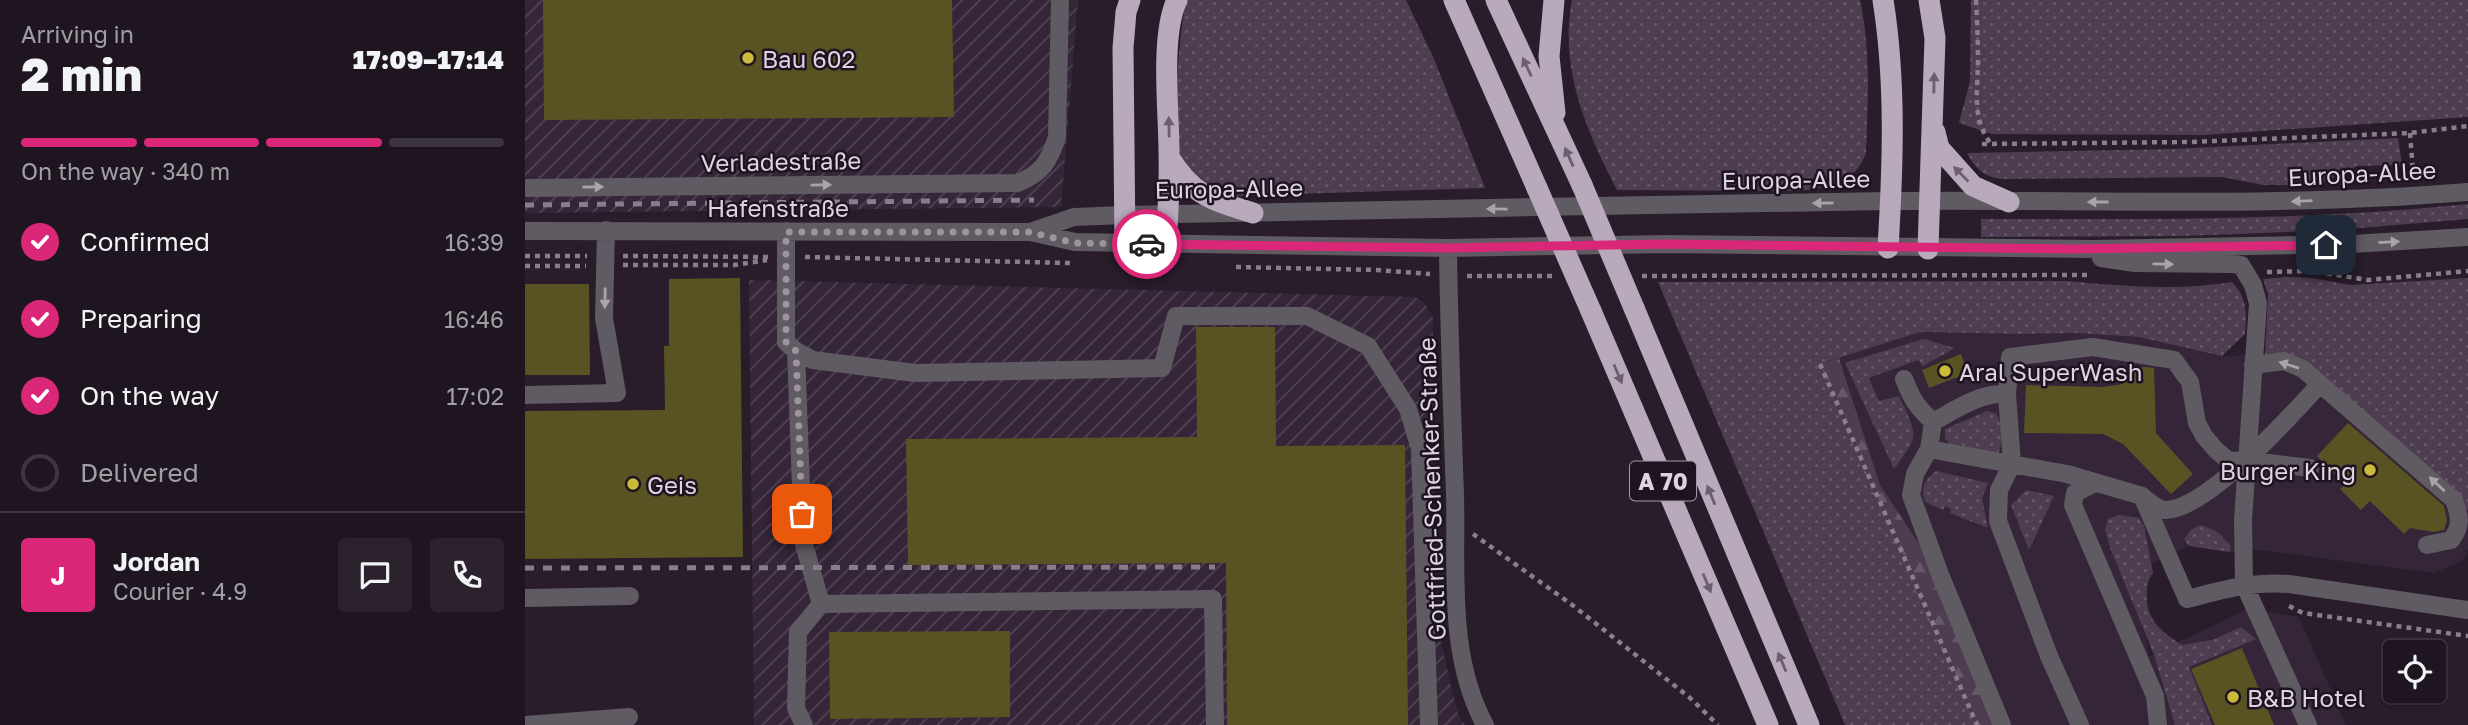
<!DOCTYPE html>
<html lang="en">
<head>
<meta charset="utf-8">
<style>
  :root { --surface:#1f1520; --page:#2c222d; --text:#f1f3f6; --muted:#a19fa5; --line:#3c343e; --accent:#db2777 }
  body { margin:0; font-family:"Golos Text",sans-serif; background:var(--page); color:var(--text); height:100vh; display:flex; flex-direction:column; font-size:26px; white-space:nowrap }
  * { box-sizing:border-box; margin:0 }
  p { font-size:23px; color:var(--muted) }
  .icon { flex:none; width:38px; height:38px; fill:none; stroke:currentColor; stroke-width:2; stroke-linecap:round; stroke-linejoin:round }
  .map { position:relative; flex:1; overflow:hidden }
  .sheet { display:flex; flex-direction:column; background:var(--surface); width:525px }
  .sheet>* { flex:none }
  .tools { position:absolute; left:1858px; top:640px; display:grid; gap:14px }
  .tools a { display:grid; place-items:center; width:63px; height:63px; border-radius:7px; background:var(--surface); box-shadow:0 2px 5px #0004,0 0 0 2px var(--line); font-size:35px }
  .pin { position:absolute; display:grid; place-items:center; width:60px; height:60px; color:#fff; margin:-30px; border-radius:14px; box-shadow:0 4px 10px #0006 }
  .courier { position:absolute; display:grid; place-items:center; width:70px; height:70px; margin:-35px; border:5px solid #db2777; border-radius:50%; background:#fff; color:#222; box-shadow:0 2px 9px #0007 }
  .headline em { font-style:normal; font-weight:800 }
  .headline div { display:flex; flex-direction:column-reverse }
  .headline { display:flex; align-items:center; justify-content:space-between; height:119px; padding:0 21px }
  h1 { font-size:46px; font-weight:800; line-height:52px }
  .bar { display:grid; grid-template-columns:repeat(4,1fr); gap:10px 7px; align-content:center; height:84px; padding:0 21px }
  .bar i { height:9px; border-radius:5px; background:var(--line) }
  .bar .on { background:var(--accent) }
  .bar p { grid-column:span 4 }
  .line { display:flex; align-items:center; gap:18px; padding:0 21px; border-top:2px solid var(--line) }
  .line div { flex:1 }
  .round { display:grid; place-items:center; flex:none; width:74px; height:74px; border-radius:7px; background:var(--page) }
  ol { padding:0 21px; list-style:none }
  li { display:flex; align-items:center; gap:21px; height:77px }
  li p { margin-inline-start:auto }
  li .icon { padding:7px; border-radius:50%; background:var(--accent); color:#fff; stroke-width:4 }
  li:last-child { color:var(--muted) }
  li i { width:38px; height:38px; border:4px solid var(--line); border-radius:50% }
  main { display:flex; flex:1; min-height:0 }
  .map>svg:first-child { display:block }
  .built { fill:#342538 }
  .industrial { fill:url(#industrial-furrows) }
  .grass { fill:url(#grass-dots) }
  .forest { fill:url(#forest-firs) }
  .building { fill:#595324 }
  .lines { fill:none; stroke-linecap:round; stroke-linejoin:round }
  .path { stroke:#897f8b; stroke-width:4.5; stroke-dasharray:5 5; stroke-linecap:butt }
  .minor { stroke:#605a62; stroke-width:18 }
  .highway { stroke:#b9a9bc; stroke-width:21 }
  .rail { stroke:#887e8a; stroke-width:5; stroke-dasharray:9 9; stroke-linecap:butt }
  .highway-bridge { stroke:#b9a9bc; stroke-width:21 }
  .oneway { fill:#6c5e6f }
  .oneway2 { fill:#aaa3ac }
  .done { stroke:#9d949f; stroke-width:7; stroke-dasharray:0 12.6 }
  .route { stroke:#db2777; stroke-width:9 }
  .poi-dot { fill:#cbba39; stroke:#1f1322; stroke-width:2.5 }
  .labels { text-anchor:middle; dominant-baseline:central; stroke-width:5; stroke-linejoin:round; paint-order:stroke }
  .shield { fill:#1f1322; stroke:#a39aa6; stroke-width:2 }
  .shield-label { font-size:23px; font-weight:bold; fill:#dcd4de }
  .poi-label { font-size:24px; fill:#dcd4de; stroke:#1f1322; text-anchor:start }
  .street-label { font-size:24px; fill:#dcd4de; stroke:#1f1322 }
</style>
</head>
<body>
<main>
<section class="sheet">
<div class="headline"><div><h1>2 min</h1><p>Arriving in</p></div><em>17:09–17:14</em></div>
<div class="bar"><i class="on"></i><i class="on"></i><i class="on"></i><i></i><p>On the way · 340 m</p></div>
<ol>
<li><svg class="icon" aria-label="check" viewBox="0 0 24 24"><path d="M5 12l5 5 9-10"/></svg>Confirmed<p>16:39</p></li>
<li><svg class="icon" aria-label="check" viewBox="0 0 24 24"><path d="M5 12l5 5 9-10"/></svg>Preparing<p>16:46</p></li>
<li><svg class="icon" aria-label="check" viewBox="0 0 24 24"><path d="M5 12l5 5 9-10"/></svg>On the way<p>17:02</p></li>
<li><i></i>Delivered</li>
</ol>
<div class="line" style="height:126px"><b class="round" style="background:var(--accent);color:#fff">J</b><div><b>Jordan</b><p>Courier · 4.9</p></div><a class="round"><svg class="icon" aria-label="chat" viewBox="0 0 24 24"><path d="M4 5h16v11H9l-5 4z"/></svg></a><a class="round"><svg class="icon" aria-label="phone" viewBox="0 0 24 24"><path d="M5 4h4l2 5-3 2q2 4 5 5l2-3 5 2v4C11 20 4 13 5 4z"/></svg></a></div>
</section>
<div class="map">
<svg width="1943" height="725" viewBox="0 0 1943 725">
  <defs>
    <pattern id="industrial-furrows" width="10" height="10" patternUnits="userSpaceOnUse" patternTransform="scale(1.75)"><rect width="10" height="10" fill="#342538"/><path d="M-1 1l2-2M0 10L10 0M9 11l2-2" fill="none" stroke="#514454"/></pattern>
    <pattern id="grass-dots" width="8" height="8" patternUnits="userSpaceOnUse" patternTransform="scale(1.75)"><rect width="8" height="8" fill="#4e3c51"/><path d="M2 2h.1M6 6h.1" fill="none" stroke="#67576a" stroke-width="1.8" stroke-linecap="round"/></pattern>
    <pattern id="forest-firs" width="22" height="20" patternUnits="userSpaceOnUse" patternTransform="scale(1.75)"><rect width="22" height="20" fill="#4e3c51"/><path d="M5 1l3.5 6h-7zM16 11l3.5 6h-7z" fill="#67576a"/></pattern>
  </defs>
  <rect width="100%" height="100%" fill="#291c2b"/>
  <path class="built" d="M1395 332 1499 334 1550 333 1614 337 1697 356 1761 353 1898 463 1943 511V550L1936 562 1908 573 1734 550 1705 552 1664 546 1626 564 1610 599 1625 656 1722 609 1774 617 1821 725H1459L1355 485 1314 358Z"/>
  <path class="industrial" d="M0 0H553L536 207 0 213Z
    M224 280 890 297 900 303 908 318V516L912 623 926 686 933 714 940 725H229Z"/>
  <path class="grass" d="M661 0H881L909 59 960 188 709 196C690 190 673 182 660 165 643 143 655 30 661 0Z
    M1047 0H1335C1346 51 1343 101 1341 153 1331 183 1303 187 1274 191L1092 190C1061 130 1034 69 1047 0Z
    M1446 0H1943V117L1679 135 1467 134 1434 123 1445 81Z
    M1873 138 1877 165 1832 166 1793 185H1738L1697 177 1475 179C1458 176 1450 168 1442 153L1647 149Z
    M1943 204V219L1811 230 1658 236 1456 237V219C1618 219 1781 221 1943 204Z
    M1763 277 1787 278 1826 285 1943 278V511L1898 463 1761 353 1740 354 1743 294 1738 279Z
    M1541 281C1597 286 1652 291 1707 282 1722 298 1722 313 1720 334L1697 356 1614 337 1550 333 1499 334 1395 332 1295 364 1452 725H1320L1133 282Z
    M1398 339 1430 348 1398 366 1393 360 1344 378 1354 401 1374 396C1392 436 1396 433 1369 469L1320 363Z
    M1462 411 1471 413C1478 424 1479 442 1473 454L1425 445 1420 438V429Z
    M1411 471 1463 483 1457 498 1463 528 1425 513 1426 509 1420 506 1418 510 1400 502C1395 488 1400 479 1411 471Z
    M1501 490 1529 496 1504 550 1486 505Z
    M1595 515 1614 518 1619 526 1628 573C1623 580 1622 584 1622 593 1620 619 1636 632 1657 645L1687 640 1716 627 1731 639 1664 667 1687 725H1650L1629 655 1586 550 1580 530 1583 519Z
    M1676 525 1693 532 1706 546 1705 552 1664 546 1659 539 1667 529Z"/>
  <path class="forest" d="M1314 358 1355 485 1416 577 1474 725H1452L1295 364Z"/>
  <path class="building" d="M18 0H427L429 117 19 120Z
    M215 278 218 557 0 559V411L140 410 139 346H144V279Z
    M0 284H64L65 375H0Z
    M671 327H750L751 446 880 445 883 725H702L701 563 383 565 381 439 672 437Z
    M1436 354 1443 373 1404 388 1397 370Z
    M1622 367 1629 368 1631 433 1668 474 1646 494 1598 444 1578 434 1499 433 1501 385 1578 387 1598 384 1596 368Z
    M1823 423 1919 506 1922 520 1919 530 1908 532 1885 528 1879 534 1845 501 1836 510 1815 489 1820 484 1792 456Z
    M485 631V717L305 719 304 632Z
    M1717 648 1749 725H1690L1666 669Z"/>
  <g class="lines">
    <path class="path" d="M1451 0C1452 20 1453 40 1453 60 1453 91 1446 118 1466 144
      M1885 133 1888 172
      M1457 144 1665 142 1885 133 1943 126
      M0 256H62
      M98 256 244 257
      M280 257 545 263
      M98 265H209L242 260
      M0 266H61
      M711 267 852 270 905 274
      M1742 272 1786 271 1843 280 1943 271
      M942 276H1027
      M1117 276 1566 275
      M1295 364 1452 725
      M948 534 1046 604 1164 697 1193 725
      M1764 606 1778 613 1943 636"/>
    <path class="minor" d="M0 188 493 183C517 173 524 162 532 137L535 0
      M0 231 505 232 550 242 923 248 1141 244 1571 249 1827 244 1943 237
      M261 231V342L271 351 288 360 390 373 637 368 651 316H782L843 346 883 409 895 449 904 725
      M505 232 549 217 599 215C853 211 1108 204 1362 201 1556 199 1750 208 1943 192
      M923 248C924 330 927 412 930 494 932 570 922 655 960 725
      M1576 258 1610 263 1707 264 1716 265 1728 285 1733 303 1718 520 1719 584 1783 725
      M271 351 278 541 296 604
      M1728 365 1759 361 1778 369 1929 500C1935 516 1937 526 1926 540L1902 545
      M1379 379C1388 401 1391 406 1408 422
      M0 395 92 393 79 318 81 230
      M1404 449 1542 474 1617 496 1662 599C1698 590 1726 581 1764 584L1943 610
      M1570 483 1550 493 1548 505 1630 696 1633 725
      M1618 497C1625 502 1631 510 1641 510 1682 509 1766 416 1794 385
      M0 598 105 596
      M0 725 104 717
      M279 725 271 708 273 632 296 604 688 599 690 725
      M1477 725 1416 577 1386 495 1390 474 1404 449 1408 422C1430 410 1456 392 1482 394
      M1555 725 1524 656 1473 521 1474 490 1487 464 1482 394 1485 357 1568 347 1649 360 1665 382 1672 423 1679 436 1691 450 1704 461 1722 460 1785 468"/>
    <path class="highway" d="M929 0 1012 188
      M971 0 1057 185
      M1029 0 1024 56 1030 113
      M1358 0C1371 81 1368 166 1363 248
      M1410 132 1414 148 1448 186 1484 202
      M644 157C668 196 687 200 728 213
      M600 244 598 48 601 12 605 0
      M641 244C643 214 645 183 644 152 644 111 635 36 652 0
      M1403 249 1410 38 1404 0
      M1109 308 1284 725
      M1066 311 1243 725"/>
    <path class="rail" d="M0 205 509 200
      M0 568 690 567"/>
    <path class="highway-bridge" d="M1057 185 1109 308
      M1012 188 1066 311"/>
  </g>
  <defs><path id="oneway-solid" d="M-6-.8H1V-3.2L6.5 0L1 3.2V.8H-6Z" transform="scale(1.75)"/></defs>
  <g class="oneway">
    <use href="#oneway-solid" transform="translate(1002 67) rotate(-115)"/>
    <use href="#oneway-solid" transform="translate(1409 83) rotate(-89)"/>
    <use href="#oneway-solid" transform="translate(644 127) rotate(-91)"/>
    <use href="#oneway-solid" transform="translate(1044 157) rotate(-114)"/>
    <use href="#oneway-solid" transform="translate(1436 174) rotate(-135)"/>
    <use href="#oneway-solid" transform="translate(1093 374) rotate(67)"/>
    <use href="#oneway-solid" transform="translate(1186 495) rotate(-112)"/>
    <use href="#oneway-solid" transform="translate(1182 583) rotate(67)"/>
    <use href="#oneway-solid" transform="translate(1257 662) rotate(-113)"/>
  </g>
  <g class="oneway2">
    <use href="#oneway-solid" transform="translate(296 185) rotate(-1)"/>
    <use href="#oneway-solid" transform="translate(68 187) rotate(-1)"/>
    <use href="#oneway-solid" transform="translate(1777 201) rotate(178)"/>
    <use href="#oneway-solid" transform="translate(1573 202) rotate(-180)"/>
    <use href="#oneway-solid" transform="translate(1298 203) rotate(179)"/>
    <use href="#oneway-solid" transform="translate(972 209) rotate(-179)"/>
    <use href="#oneway-solid" transform="translate(1864 242) rotate(-3)"/>
    <use href="#oneway-solid" transform="translate(1638 264) rotate(1)"/>
    <use href="#oneway-solid" transform="translate(80 298) rotate(91)"/>
    <use href="#oneway-solid" transform="translate(1764 365) rotate(-163)"/>
    <use href="#oneway-solid" transform="translate(1912 484) rotate(-137)"/>
  </g>
  <g class="lines">
    <path class="done" d="M277 514 271 351 261 342V232H505L550 243 622 244"/>
    <path class="route" d="M622 244 923 248 1141 244 1547 249 1801 245"/>
  </g>
  <g class="poi-dot">
    <circle cx="223" cy="58" r="7"/>
    <circle cx="1420" cy="371" r="7"/>
    <circle cx="1845" cy="470" r="7"/>
    <circle cx="108" cy="484" r="7"/>
    <circle cx="1708" cy="697" r="7"/>
  </g>
  <g class="labels">
    <rect class="shield" x="1105" y="461.5" width="66" height="39" rx="5"/>
    <g class="shield-label">
      <text x="1138" y="481">A 70</text>
    </g>
    <g class="poi-label">
      <text x="237" y="58">Bau 602</text>
      <text x="1434" y="371">Aral SuperWash</text>
      <text x="1831" y="470" text-anchor="end">Burger King</text>
      <text x="122" y="484">Geis</text>
      <text x="1722" y="697">B&amp;B Hotel</text>
    </g>
    <g class="street-label">
      <text transform="translate(256 161) rotate(-1)">Verladestraße</text>
      <text transform="translate(1837 173) rotate(-3)">Europa-Allee</text>
      <text transform="translate(1271 179) rotate(-1)">Europa-Allee</text>
      <text transform="translate(704 188) rotate(-1)">Europa-Allee</text>
      <text x="253" y="207">Hafenstraße</text>
      <text transform="translate(906 489) rotate(-92)">Gottfried-Schenker-Straße</text>
    </g>
  </g>
</svg>
<div class="tools">
<a><svg class="icon" aria-label="locate" viewBox="0 0 24 24"><circle cx="12" cy="12" r="6"/><path d="M12 2v4M12 18v4M2 12h4M18 12h4"/></svg></a>
</div>
<div class="pin" style="left:277px;top:514px;background:#ea580c"><svg class="icon" aria-label="bag" viewBox="0 0 24 24"><path d="M5 8h14l-1 12H6zM9 8a3 3 0 0 1 6 0"/></svg></div>
<div class="pin" style="left:1801px;top:245px;background:#1f2937"><svg class="icon" aria-label="home" viewBox="0 0 24 24"><path d="M3 11l9-7 9 7M6 9v11h12V9"/></svg></div>
<div class="courier" style="left:622px;top:244px"><svg class="icon" aria-label="car" viewBox="0 0 24 24"><path d="M5 17H2v-5l4-1 3-4h7l3 4 3 1v5h-3M9 17h6M6 11h13"/><circle cx="7" cy="17" r="2"/><circle cx="17" cy="17" r="2"/></svg></div>
</div>
</main>
</body>
</html>
